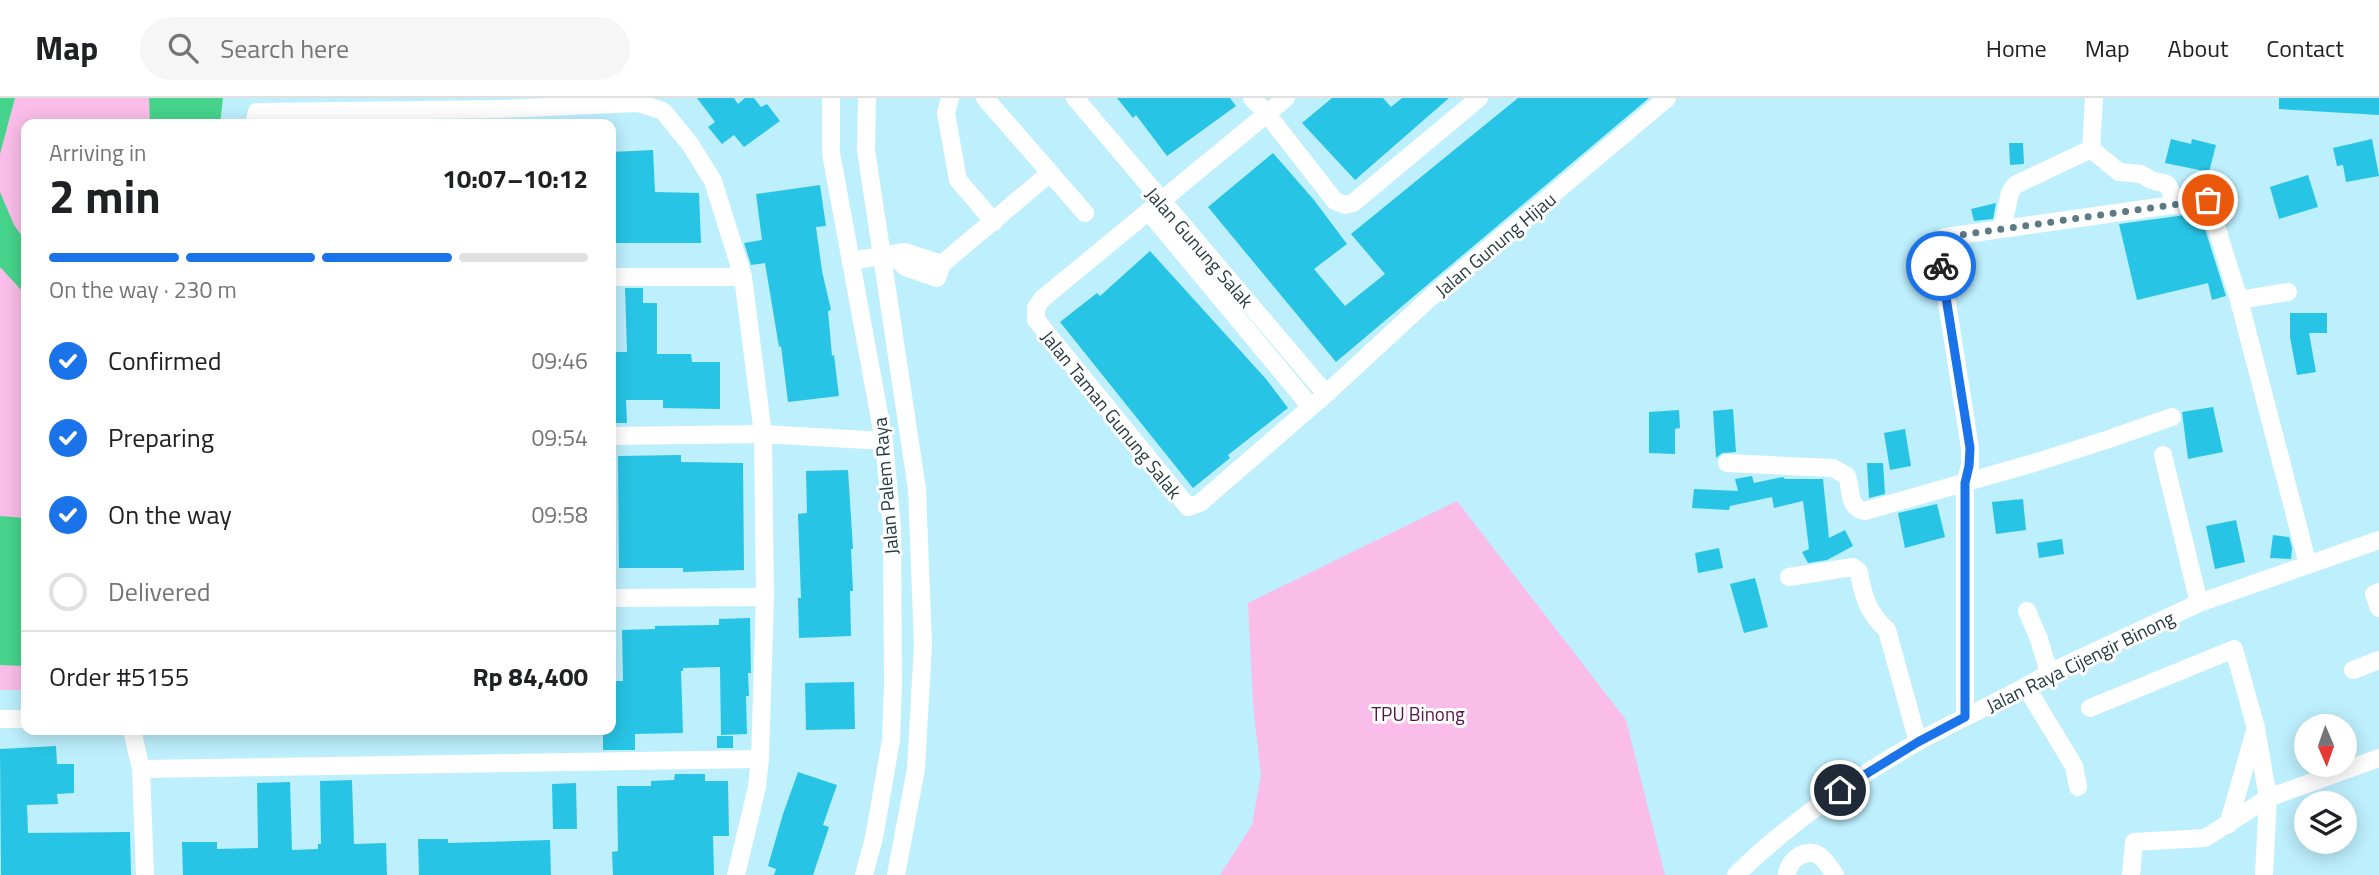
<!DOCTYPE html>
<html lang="en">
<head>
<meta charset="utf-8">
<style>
  :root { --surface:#fff; --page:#f6f6f6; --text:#202124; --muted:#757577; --line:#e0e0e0; --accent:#1a73e8 }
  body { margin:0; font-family:"Titillium Web",sans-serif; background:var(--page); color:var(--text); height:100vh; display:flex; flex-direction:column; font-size:26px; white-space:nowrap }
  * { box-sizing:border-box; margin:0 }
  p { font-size:23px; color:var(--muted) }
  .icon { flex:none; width:38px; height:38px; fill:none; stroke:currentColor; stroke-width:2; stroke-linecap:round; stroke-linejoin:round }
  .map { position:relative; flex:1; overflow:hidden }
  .details { position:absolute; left:21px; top:21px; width:595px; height:616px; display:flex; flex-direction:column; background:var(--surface); border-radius:14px; box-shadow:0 4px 18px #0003 }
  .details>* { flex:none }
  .needle { width:46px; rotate:178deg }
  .fabs { position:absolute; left:2294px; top:616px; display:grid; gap:14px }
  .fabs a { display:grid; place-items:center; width:63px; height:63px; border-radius:50%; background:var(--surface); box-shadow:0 4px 18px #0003; font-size:35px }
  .pin { position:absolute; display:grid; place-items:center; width:60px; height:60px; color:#fff; margin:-30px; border:4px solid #fff; border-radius:50%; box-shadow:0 2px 7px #0007 }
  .courier { position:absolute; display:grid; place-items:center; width:70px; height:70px; margin:-35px; border:5px solid #1a73e8; border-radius:50%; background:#fff; color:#222; box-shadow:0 2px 9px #0007 }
  .headline em { font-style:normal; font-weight:700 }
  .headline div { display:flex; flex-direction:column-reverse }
  .headline { display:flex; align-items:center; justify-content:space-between; height:119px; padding:0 28px }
  h1 { font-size:46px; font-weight:700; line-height:52px }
  .bar { display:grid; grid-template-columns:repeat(4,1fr); gap:10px 7px; align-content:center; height:84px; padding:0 28px }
  .bar i { height:9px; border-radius:5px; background:var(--line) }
  .bar .active { background:var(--accent) }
  .bar p { grid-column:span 4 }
  .line { display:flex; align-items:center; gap:18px; padding:0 28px; border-top:2px solid var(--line) }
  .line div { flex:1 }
  ol { padding:0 28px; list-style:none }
  li { display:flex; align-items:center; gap:21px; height:77px }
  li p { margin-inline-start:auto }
  li .icon { padding:7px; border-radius:50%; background:var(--accent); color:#fff; stroke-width:4 }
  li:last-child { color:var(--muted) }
  li i { width:38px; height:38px; border:4px solid var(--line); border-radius:50% }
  header { display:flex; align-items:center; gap:42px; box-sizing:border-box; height:98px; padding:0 35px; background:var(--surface); border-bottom:2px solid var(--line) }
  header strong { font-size:33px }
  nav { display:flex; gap:38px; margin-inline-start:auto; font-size:24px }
  .search { width:490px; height:63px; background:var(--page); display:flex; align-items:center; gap:18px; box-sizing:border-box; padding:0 24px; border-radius:38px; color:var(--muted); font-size:26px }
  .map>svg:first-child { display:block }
  .green { fill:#fabde9 }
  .water { fill:#46d48c }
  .building { fill:#28c4e5 }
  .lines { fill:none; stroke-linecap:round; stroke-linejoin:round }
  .minor { stroke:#fff; stroke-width:18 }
  .done { stroke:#5c7b83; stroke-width:7; stroke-dasharray:0 12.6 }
  .route { stroke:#1a73e8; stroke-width:9 }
  .labels { text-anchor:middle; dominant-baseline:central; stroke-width:6; stroke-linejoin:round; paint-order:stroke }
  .street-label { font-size:19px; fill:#283c41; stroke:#fff }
  .park-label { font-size:19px; fill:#551448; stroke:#fff }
</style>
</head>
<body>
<header>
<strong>Map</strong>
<div class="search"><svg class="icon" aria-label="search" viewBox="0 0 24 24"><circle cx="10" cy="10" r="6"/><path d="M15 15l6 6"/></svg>Search here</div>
<nav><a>Home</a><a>Map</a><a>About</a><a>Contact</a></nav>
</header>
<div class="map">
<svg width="2379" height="777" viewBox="0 0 2379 777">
  <rect width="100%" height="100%" fill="#bdeffd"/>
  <path class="green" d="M0 0H222V2L220 26H26V592H0Z
    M1457 403 1626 622 1665 777H1220L1252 727 1261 677 1253 606 1248 505Z"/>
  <path class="water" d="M0 0H15L0 56Z
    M149 0H223L220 26H150Z
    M0 94 14 127 26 144V197L0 169Z
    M0 418 26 420V544H23L22 568 0 567Z"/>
  <path class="building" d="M697 0H734L738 6 745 0H754L761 9 767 6 780 23 744 49 734 37 722 46 708 29 715 24Z
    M1117 0H1230L1236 8 1167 58 1136 17 1133 20Z
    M1332 0H1383L1391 9 1402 0H1449L1355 82 1302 25Z
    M1518 0H1649L1336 264 1208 109 1273 55 1314 102 1347 146 1314 171 1345 208 1385 176 1351 136Z
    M2279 0H2379V17L2279 11Z
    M2171 41 2191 46 2192 41 2216 47 2209 74 2165 65Z
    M2372 41 2379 78 2346 84 2343 67 2337 68 2333 50Z
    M2009 45H2023L2024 66 2010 67Z
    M653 52 655 94 699 95 701 145H611V54Z
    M2308 77 2318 109 2279 121 2270 89Z
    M820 87 826 128 816 129 822 173 831 212 828 213 832 258 834 257 839 298 788 304 781 248 779 249 765 165 751 167 744 145 762 142 756 96Z
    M1996 105 1993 121 1974 123 1971 111Z
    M2200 115 2226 198 2212 202 2208 185 2137 202 2119 126Z
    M1150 153 1266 281 1288 310 1228 357 1230 360 1193 390 1060 224 1097 195 1100 198Z
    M625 190H643V205H657V256H691L692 264H720V311L663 310V302H626L627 325H611V254H627Z
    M2290 215H2327V235H2309L2316 274 2297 277 2290 239Z
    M2213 309 2223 354 2188 361 2182 314Z
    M1733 311 1736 354 1722 355 1716 360 1713 313Z
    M1679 312 1680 330 1675 331V356L1649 355V314Z
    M1905 331 1911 368 1890 372 1884 335Z
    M681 357V364L743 365 744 472 683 474V470H619L618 358Z
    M1867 365H1883L1885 396 1869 400Z
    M848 372 853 451H851L853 493H850L851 538 799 540 798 500H801L798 416 807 415 806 373Z
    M1752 378 1754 385 1783 379 1785 381H1823L1829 440 1845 432 1853 448 1827 462 1808 465 1802 454 1809 451 1803 403 1774 410 1772 399 1730 408 1729 412 1692 410 1694 391 1738 393 1735 381Z
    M2023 401 2026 432 1996 436 1992 404Z
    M1937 406 1945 439 1905 450 1898 415Z
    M2236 422 2245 464 2215 471 2206 428Z
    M2273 437 2289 439 2292 450 2291 461 2270 460Z
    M2062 441 2064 456 2039 460 2037 445Z
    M1719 450 1723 470 1698 475 1695 455Z
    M1755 480 1768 529 1744 535 1730 486Z
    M750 520 751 575H748L749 598H746L747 636 721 637 720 569 683 570V573H681L683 635 635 636V652H603V632H611V583H623L622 532 655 531V528L719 527V521Z
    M854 584 855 631 806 632 805 585Z
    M717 638H733V650H717Z
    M56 648 57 666H74V695L57 696 58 706 27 707 28 735 130 734 131 777H1L0 651Z
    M798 674 837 687 823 727 829 729 813 777H774L776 771 768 768 783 716Z
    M675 676H705V683H728L729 738H713L714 777H613L612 754 618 753 617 688H651V683L674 682Z
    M352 682 354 746 386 745 387 777H183L182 744H217V751L258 750 257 685 290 684 292 752 318 751V746H321L320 683Z
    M576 685 577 731H553L552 686Z
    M418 741H448V745L550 742 551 777H419Z"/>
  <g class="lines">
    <path class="minor" d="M831 0V55L884 343 892 430 893 588 891 642 874 740 864 777
      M867 0 866 52 917 391 923 547 916 671 896 777
      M950 0 946 15 958 82 994 124
      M985 0 1085 115
      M1075 0 1326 296
      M1252 0 1267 16 1335 103 1345 107 1353 105 1479 0
      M1286 0 1042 201 1036 210V222L1188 409 1200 405 1326 296 1432 198 1667 0
      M254 26 257 14 500 11 638 5 663 13 690 46 713 83 743 179 763 336 765 499 760 661 757 689 736 777
      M2091 51 2119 74 2141 76 2151 82 2167 86 2178 107
      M1149 114 1311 309
      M2002 131 2010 95 2015 87 2091 51 2094 0
      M893 157 905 169 937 180 942 166 1050 75
      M851 163 905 154 942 166
      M611 179H743
      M2239 202 2288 194
      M611 338 763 336 884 343
      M2163 357 2199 505
      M1727 365 1833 370 1847 378C1852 392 1847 410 1865 413L2034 365 2106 342 2172 319
      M1789 479 1853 469 1859 474C1863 498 1868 515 1887 532L1918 644
      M2379 494 2374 496 2379 510
      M611 500 765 499
      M2027 513 2039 541 2049 575
      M2353 572 2379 562
      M2026 589 2074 668 2078 689
      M2090 610 2234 551 2256 630 2268 700 2264 777
      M1965 619V385L1970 368V350L1939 154 1940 142 1945 139 2208 102 2239 202 2308 467
      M0 621H26
      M132 632 141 671 145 777
      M141 671 760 661
      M2228 727 2255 633
      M1736 777C1791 723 1854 680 1921 642 1963 619 2008 600 2049 575L2199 505 2379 442
      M1787 777C1788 764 1802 751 1816 756 1824 759 1830 770 1835 777
      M2131 777 2134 744 2205 740 2268 700 2379 660"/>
  </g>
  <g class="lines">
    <path class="done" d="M1941 168 1940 142 1945 139 2208 102"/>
    <path class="route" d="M1840 692 1918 644 1965 619V385L1969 368 1970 350 1941 168"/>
  </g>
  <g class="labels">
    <g class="street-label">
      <text transform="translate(1495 146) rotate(-40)">Jalan Gunung Hijau</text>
      <text transform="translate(1200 149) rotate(49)">Jalan Gunung Salak</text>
      <text transform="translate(1112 316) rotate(51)">Jalan Taman Gunung Salak</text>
      <text transform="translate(885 388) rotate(-95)">Jalan Palem Raya</text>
      <text transform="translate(2080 563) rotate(-26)">Jalan Raya Cijengir Binong</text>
    </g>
    <g class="park-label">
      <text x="1418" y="615">TPU Binong</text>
    </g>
  </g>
</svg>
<div class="fabs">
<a><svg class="needle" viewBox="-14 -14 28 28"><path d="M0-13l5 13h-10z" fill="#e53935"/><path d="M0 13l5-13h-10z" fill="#757577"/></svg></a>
<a><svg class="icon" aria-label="layers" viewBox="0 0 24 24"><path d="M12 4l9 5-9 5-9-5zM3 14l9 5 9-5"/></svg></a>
</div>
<div class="pin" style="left:2208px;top:102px;background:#ea580c"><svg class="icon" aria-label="bag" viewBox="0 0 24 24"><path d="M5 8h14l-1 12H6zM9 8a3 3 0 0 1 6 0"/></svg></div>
<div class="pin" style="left:1840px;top:692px;background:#1f2937"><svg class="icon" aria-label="home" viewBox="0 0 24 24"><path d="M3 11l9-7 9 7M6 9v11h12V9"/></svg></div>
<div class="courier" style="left:1941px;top:168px"><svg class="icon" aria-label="bike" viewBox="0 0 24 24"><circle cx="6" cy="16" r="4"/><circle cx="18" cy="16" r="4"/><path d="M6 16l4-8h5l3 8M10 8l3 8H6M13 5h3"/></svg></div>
<section class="details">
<div class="headline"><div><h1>2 min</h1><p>Arriving in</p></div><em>10:07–10:12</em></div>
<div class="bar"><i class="active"></i><i class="active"></i><i class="active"></i><i></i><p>On the way · 230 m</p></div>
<ol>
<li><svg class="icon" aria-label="check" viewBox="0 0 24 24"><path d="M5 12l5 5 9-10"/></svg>Confirmed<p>09:46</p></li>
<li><svg class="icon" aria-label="check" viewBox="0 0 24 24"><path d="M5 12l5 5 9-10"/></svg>Preparing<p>09:54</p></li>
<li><svg class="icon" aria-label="check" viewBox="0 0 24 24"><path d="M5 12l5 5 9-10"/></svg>On the way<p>09:58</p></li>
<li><i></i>Delivered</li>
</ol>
<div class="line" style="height:91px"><div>Order #5155</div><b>Rp 84,400</b></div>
</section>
</div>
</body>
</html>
